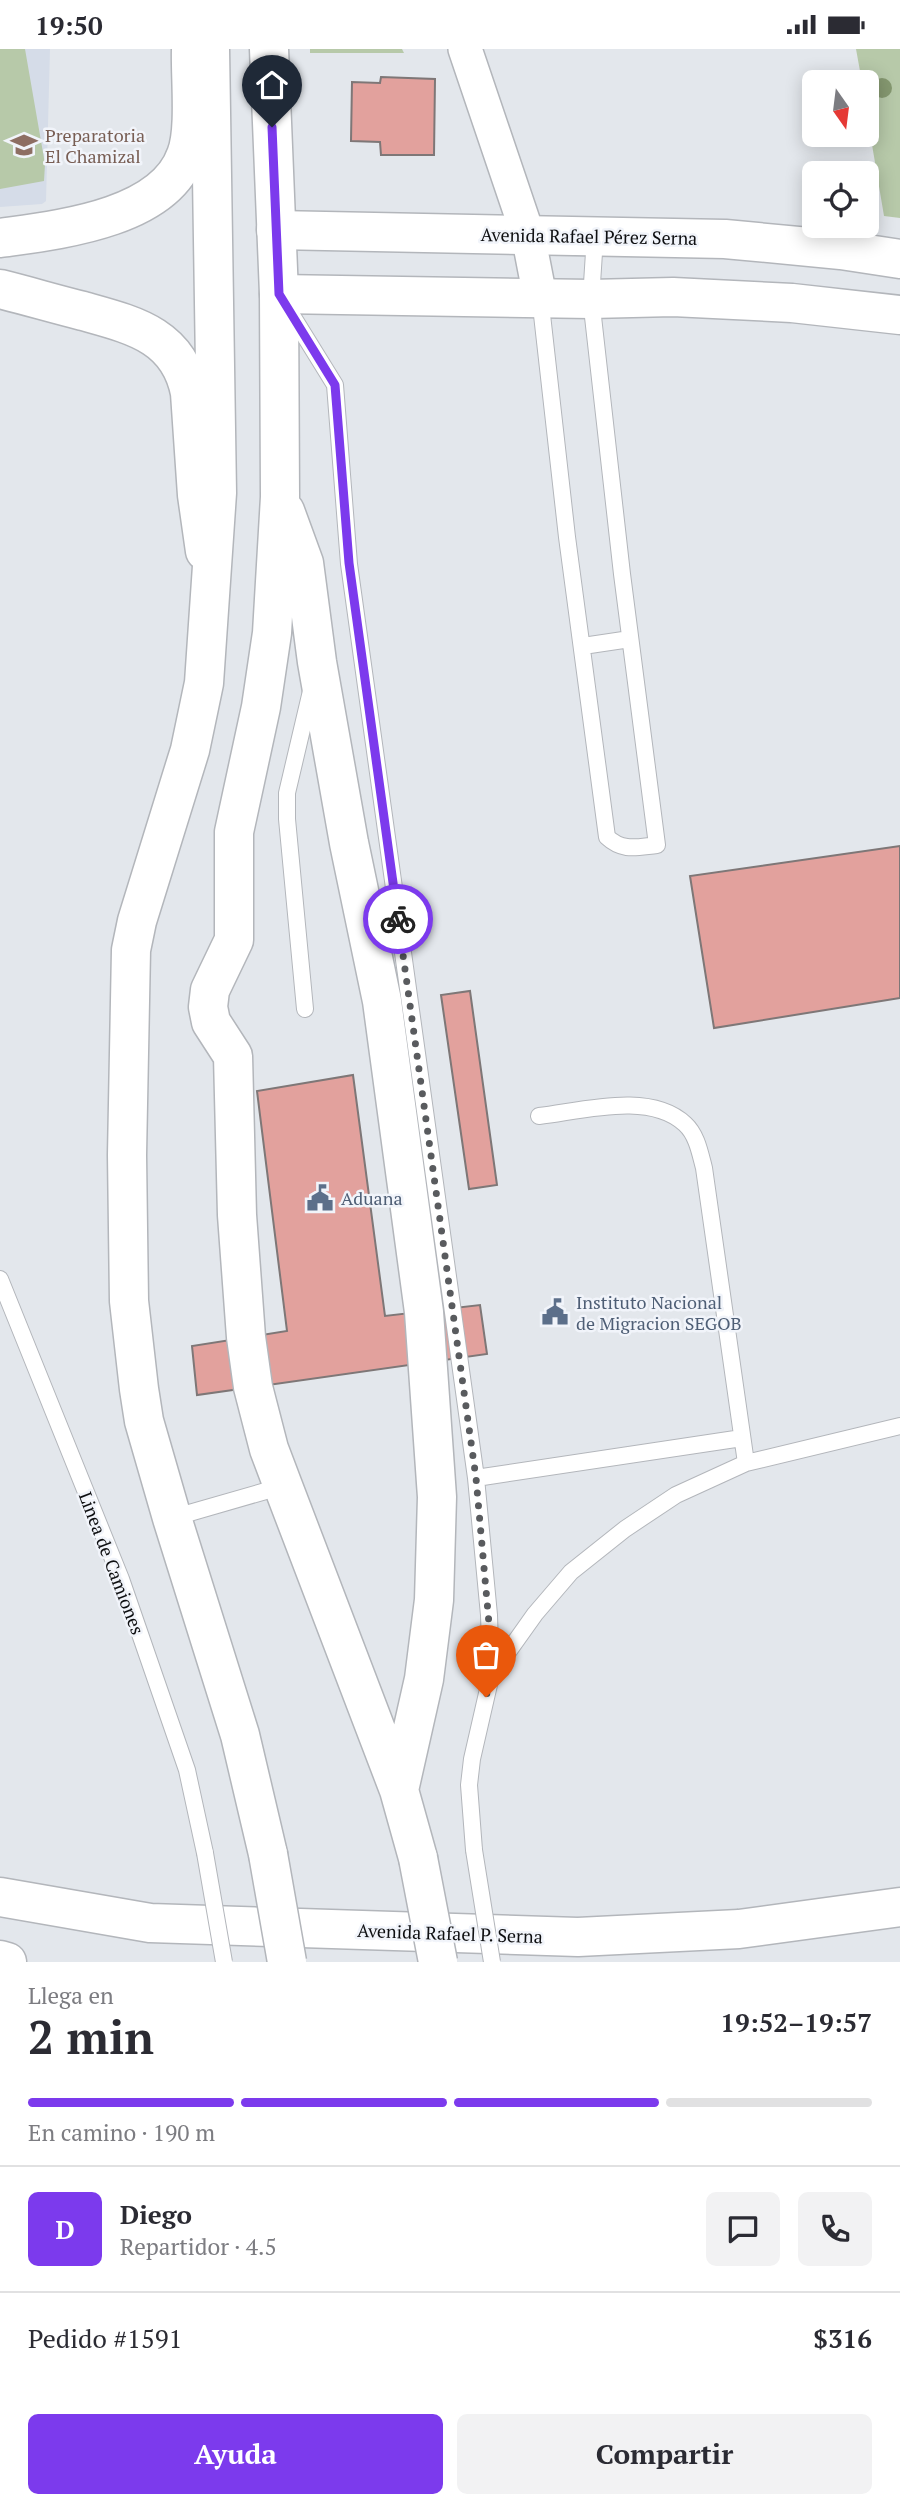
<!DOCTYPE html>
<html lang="es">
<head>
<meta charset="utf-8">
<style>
  :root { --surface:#fff; --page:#f2f2f3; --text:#2b2b33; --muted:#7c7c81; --line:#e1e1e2; --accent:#7c3aed }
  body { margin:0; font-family:"PT Serif",serif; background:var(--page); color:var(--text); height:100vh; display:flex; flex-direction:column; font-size:26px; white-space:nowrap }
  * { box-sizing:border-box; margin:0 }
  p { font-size:23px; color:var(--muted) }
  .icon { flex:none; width:38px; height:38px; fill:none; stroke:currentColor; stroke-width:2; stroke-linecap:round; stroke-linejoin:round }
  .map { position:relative; height:1913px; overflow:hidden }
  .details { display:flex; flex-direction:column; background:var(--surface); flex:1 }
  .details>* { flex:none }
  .needle { width:46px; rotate:166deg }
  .controls { position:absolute; left:802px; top:21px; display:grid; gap:14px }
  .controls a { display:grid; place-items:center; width:77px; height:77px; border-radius:10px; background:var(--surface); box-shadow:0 4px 18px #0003; font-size:35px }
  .pin { position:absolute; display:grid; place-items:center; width:60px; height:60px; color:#fff; margin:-72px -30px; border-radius:50% 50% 50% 0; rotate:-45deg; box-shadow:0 0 7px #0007 }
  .pin .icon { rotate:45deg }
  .courier { position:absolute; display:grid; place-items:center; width:70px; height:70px; margin:-35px; border:5px solid #7c3aed; border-radius:50%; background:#fff; color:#222; box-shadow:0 2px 9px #0007 }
  .overview em { font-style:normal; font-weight:600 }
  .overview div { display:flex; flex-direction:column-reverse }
  .overview { display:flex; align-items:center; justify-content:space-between; height:119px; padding:0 28px }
  h1 { font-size:46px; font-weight:600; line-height:52px }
  .bar { display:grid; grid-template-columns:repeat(4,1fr); gap:10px 7px; align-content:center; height:84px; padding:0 28px }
  .bar i { height:9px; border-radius:5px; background:var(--line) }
  .bar .current { background:var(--accent) }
  .bar p { grid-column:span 4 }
  .line { display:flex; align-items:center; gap:18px; padding:0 28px; border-top:2px solid var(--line) }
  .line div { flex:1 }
  .round { display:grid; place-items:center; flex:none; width:74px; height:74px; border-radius:10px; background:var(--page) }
  .cta { display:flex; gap:14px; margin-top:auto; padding:14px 28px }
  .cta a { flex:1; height:80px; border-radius:10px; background:var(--accent); color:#fff; font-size:28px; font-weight:600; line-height:80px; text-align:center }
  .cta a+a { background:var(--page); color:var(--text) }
  .status { display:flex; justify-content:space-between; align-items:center; height:49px; padding:0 35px; background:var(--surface); direction:ltr }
  .status svg { height:19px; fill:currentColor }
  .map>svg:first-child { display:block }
  .built { fill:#d5dce8 }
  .green { fill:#b7c9a9 }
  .building { fill:#e2a19d; stroke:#7e7777; stroke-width:2 }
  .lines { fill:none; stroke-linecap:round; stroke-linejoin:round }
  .service-casing { stroke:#b3b6bb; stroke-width:18 }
  .minor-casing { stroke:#b3b6bb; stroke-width:36 }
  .secondary-casing { stroke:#b3b6bb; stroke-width:41 }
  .trunk-casing { stroke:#b3b6bb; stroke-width:41 }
  .service { stroke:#fff; stroke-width:16 }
  .minor { stroke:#fff; stroke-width:33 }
  .secondary { stroke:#fff; stroke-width:38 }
  .trunk { stroke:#fff; stroke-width:38 }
  .service-bridge-casing { stroke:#b3b6bb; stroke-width:18; stroke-linecap:butt }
  .trunk-bridge-casing { stroke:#b3b6bb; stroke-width:41; stroke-linecap:butt }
  .service-bridge { stroke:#fff; stroke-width:16 }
  .trunk-bridge { stroke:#fff; stroke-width:38 }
  .tree { fill:#859870 }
  .done { stroke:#595b5e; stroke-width:7; stroke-dasharray:0 12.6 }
  .route { stroke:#7c3aed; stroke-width:9 }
  .labels { text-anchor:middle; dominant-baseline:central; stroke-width:5; stroke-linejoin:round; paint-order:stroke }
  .education-label { font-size:18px; fill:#785e54; stroke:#f1f4fa; text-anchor:start }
  .street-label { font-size:18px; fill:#0e0f11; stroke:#f1f4fa }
  .service-label { font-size:18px; fill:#4e5e75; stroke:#f1f4fa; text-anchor:start }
</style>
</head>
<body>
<div class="status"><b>19:50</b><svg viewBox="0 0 49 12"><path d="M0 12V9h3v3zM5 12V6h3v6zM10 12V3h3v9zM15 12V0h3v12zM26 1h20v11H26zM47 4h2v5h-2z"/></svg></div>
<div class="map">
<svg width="900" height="1913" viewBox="0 0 900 1913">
  <rect width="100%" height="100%" fill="#e3e7ec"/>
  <path class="built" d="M0 0H50L46 152 42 155 0 158Z"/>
  <path class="green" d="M0 0H25L45 115 44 132 0 140Z
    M310 0H402L404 4H310Z
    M856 0H900V169L884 167 866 60V33H862Z"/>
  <path class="building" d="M381 28 435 30 434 106H381L380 93 351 92 352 33 380 34Z
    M900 797V949L714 979 690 827Z
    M470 942 497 1136 469 1140 441 946Z
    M353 1026 385 1267 480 1256 487 1305 197 1346 192 1297 287 1282 257 1042Z"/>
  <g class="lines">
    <g class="service-casing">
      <path id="service" d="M540 248 567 488 607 788C623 803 637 798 657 796L622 525 591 250 595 188
        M288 260 335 336 349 515 476 1429 489 1566 491 1627
        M583 597 630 590
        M305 960 287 770V744L311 642
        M539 1067C582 1062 650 1042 685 1075 697 1086 700 1104 704 1119L746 1414
        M0 1230 121 1530 187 1721 205 1804
        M476 1429 742 1389
        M172 1469 283 1437
        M474 1801 469 1736 472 1710 491 1627 535 1565 571 1523 625 1480 676 1446 746 1414 900 1377"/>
    </g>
    <g class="minor-casing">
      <path id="minor" d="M465 0 528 186 540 248"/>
    </g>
    <g class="secondary-casing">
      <path id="secondary" d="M276 181 725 190 841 201 900 210
        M0 189C57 181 164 170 186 106 196 81 190 28 191 0
        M0 240C28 247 55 255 83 262 133 276 179 286 190 344L197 446 205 502
        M279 245 591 250 673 248 792 254 900 266"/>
    </g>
    <g class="trunk-casing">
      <path id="trunk" d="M210 0 217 444 204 634 190 701 137 872 131 901 127 1106 129 1252 139 1340 144 1372 172 1469 240 1686 268 1805
        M269 0 279 245 280 448 272 584 261 658 234 783V891L210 941 208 958 211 973 233 1007 237 1166 246 1288 253 1338 269 1400 283 1437 399 1741 418 1809
        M285 462 304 514 317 613 349 794 382 952 424 1263 437 1448 434 1551 424 1630 399 1741
        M0 1848 150 1874 578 1888 739 1880 900 1858
        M0 1911 7 1913"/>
    </g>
    <use href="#service" class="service"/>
    <use href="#minor" class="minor"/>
    <use href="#secondary" class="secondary"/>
    <use href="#trunk" class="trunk"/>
    <g class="service-bridge-casing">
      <path id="service-bridge" d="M474 1801 492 1913
        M205 1804 224 1913"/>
    </g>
    <g class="trunk-bridge-casing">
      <path id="trunk-bridge" d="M268 1805 287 1913
        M418 1809 438 1913"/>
    </g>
    <use href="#service-bridge" class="service-bridge"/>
    <use href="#trunk-bridge" class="trunk-bridge"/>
  </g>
  <circle class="tree" cx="882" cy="39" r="10"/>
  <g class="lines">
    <path class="done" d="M398 870 476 1429 491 1597V1627L486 1648"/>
    <path class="route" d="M272 78 279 245 335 336 349 514 398 870"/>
  </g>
  <defs>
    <g id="school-bare" transform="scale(2.1)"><path d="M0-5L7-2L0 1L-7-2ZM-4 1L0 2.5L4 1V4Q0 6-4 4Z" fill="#8d6e63" stroke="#f1f4fa" stroke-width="2.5" paint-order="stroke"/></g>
    <g id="civic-bare" transform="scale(2.1)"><path d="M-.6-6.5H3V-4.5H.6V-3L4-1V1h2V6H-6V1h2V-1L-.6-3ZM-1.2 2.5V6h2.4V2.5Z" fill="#5c6f8a" stroke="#f1f4fa" stroke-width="2.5" paint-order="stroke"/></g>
  </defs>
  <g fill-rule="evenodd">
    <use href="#school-bare" x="24" y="96"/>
    <use href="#civic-bare" x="320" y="1149"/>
    <use href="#civic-bare" x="555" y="1263"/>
  </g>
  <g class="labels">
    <g class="education-label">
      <text x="45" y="86">Preparatoria<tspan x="45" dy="21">El Chamizal</tspan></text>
    </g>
    <g class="street-label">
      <text transform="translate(589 187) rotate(1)">Avenida Rafael Pérez Serna</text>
      <text transform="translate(112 1514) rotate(69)">Linea de Camiones</text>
      <text transform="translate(450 1884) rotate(2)">Avenida Rafael P. Serna</text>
    </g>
    <g class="service-label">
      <text x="341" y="1149">Aduana</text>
      <text x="576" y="1253">Instituto Nacional<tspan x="576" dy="21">de Migracion SEGOB</tspan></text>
    </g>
  </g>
</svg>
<div class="controls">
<a><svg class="needle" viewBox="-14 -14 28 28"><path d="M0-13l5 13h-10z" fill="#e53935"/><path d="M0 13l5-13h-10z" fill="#7c7c81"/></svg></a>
<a><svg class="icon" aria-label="locate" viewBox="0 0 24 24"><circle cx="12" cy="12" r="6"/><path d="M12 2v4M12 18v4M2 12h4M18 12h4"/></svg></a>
</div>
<div class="pin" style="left:486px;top:1648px;background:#ea580c"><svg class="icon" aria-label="bag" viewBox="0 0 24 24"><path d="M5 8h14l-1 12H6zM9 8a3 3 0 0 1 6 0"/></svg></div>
<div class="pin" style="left:272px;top:78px;background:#1f2937"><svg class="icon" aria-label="home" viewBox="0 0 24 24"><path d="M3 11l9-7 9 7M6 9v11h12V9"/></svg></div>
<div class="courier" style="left:398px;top:870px"><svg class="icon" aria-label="bike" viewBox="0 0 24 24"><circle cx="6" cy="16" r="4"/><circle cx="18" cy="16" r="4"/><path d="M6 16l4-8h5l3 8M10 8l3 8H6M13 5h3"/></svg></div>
</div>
<section class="details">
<div class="overview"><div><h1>2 min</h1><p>Llega en</p></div><em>19:52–19:57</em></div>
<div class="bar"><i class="current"></i><i class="current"></i><i class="current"></i><i></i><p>En camino · 190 m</p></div>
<div class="line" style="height:126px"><b class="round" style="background:var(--accent);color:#fff">D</b><div><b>Diego</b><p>Repartidor · 4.5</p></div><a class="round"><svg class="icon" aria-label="chat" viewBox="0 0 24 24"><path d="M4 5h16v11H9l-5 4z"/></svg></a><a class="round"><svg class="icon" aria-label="phone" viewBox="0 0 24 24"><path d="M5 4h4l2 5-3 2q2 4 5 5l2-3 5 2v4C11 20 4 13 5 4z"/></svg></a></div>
<div class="line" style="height:91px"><div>Pedido #1591</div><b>$316</b></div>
<div class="cta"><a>Ayuda</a><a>Compartir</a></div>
</section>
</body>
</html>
